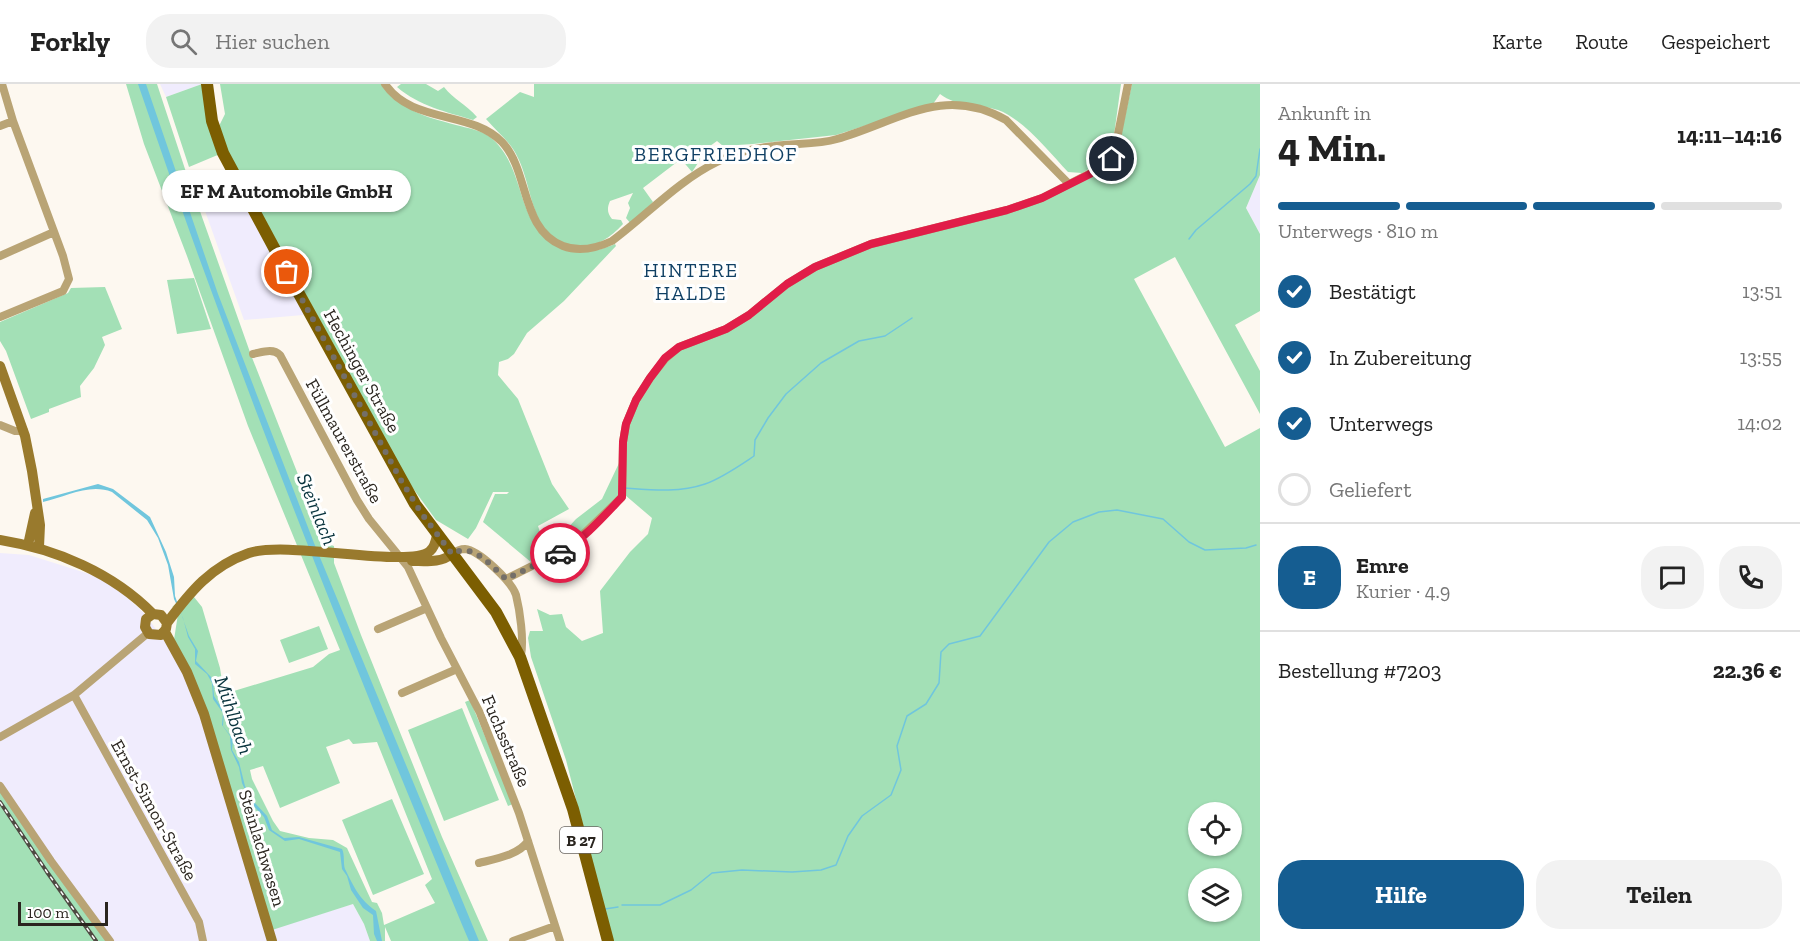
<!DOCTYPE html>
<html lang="de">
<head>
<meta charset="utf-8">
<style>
  :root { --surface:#fff; --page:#f2f2f2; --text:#222; --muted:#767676; --line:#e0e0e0; --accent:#155d91 }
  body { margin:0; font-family:"Zilla Slab",serif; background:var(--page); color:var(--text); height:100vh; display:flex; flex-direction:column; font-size:22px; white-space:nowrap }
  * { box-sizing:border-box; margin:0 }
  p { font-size:20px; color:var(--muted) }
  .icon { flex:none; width:33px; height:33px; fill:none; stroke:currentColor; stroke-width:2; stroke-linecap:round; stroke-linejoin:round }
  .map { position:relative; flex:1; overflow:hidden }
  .sheet { display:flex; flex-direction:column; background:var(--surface); width:540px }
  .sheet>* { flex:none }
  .buttons { position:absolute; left:1188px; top:718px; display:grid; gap:12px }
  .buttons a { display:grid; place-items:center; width:54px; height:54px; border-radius:50%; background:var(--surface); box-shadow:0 2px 4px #0004; font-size:30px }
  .scale { position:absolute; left:18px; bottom:15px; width:90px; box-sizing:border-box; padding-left:6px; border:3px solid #2a251f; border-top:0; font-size:16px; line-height:21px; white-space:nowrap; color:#2a251f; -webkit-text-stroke:4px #fff; paint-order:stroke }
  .pin { position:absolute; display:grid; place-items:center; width:51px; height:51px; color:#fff; margin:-26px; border:3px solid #fff; border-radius:50%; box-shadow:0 2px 6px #0007 }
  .courier { position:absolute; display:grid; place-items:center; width:60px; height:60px; margin:-30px; border:4px solid #e11d48; border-radius:50%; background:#fff; color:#222; box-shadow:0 2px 8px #0007 }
  .bubble { position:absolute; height:42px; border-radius:21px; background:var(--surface); box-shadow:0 2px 4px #0004; font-size:20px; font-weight:700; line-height:42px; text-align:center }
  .overview em { font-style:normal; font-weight:700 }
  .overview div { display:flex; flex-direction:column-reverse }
  .overview { display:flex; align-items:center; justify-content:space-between; height:102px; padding:0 18px }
  h1 { font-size:39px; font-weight:700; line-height:45px }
  .bar { display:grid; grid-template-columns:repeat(4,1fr); gap:9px 6px; align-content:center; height:72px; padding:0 18px }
  .bar i { height:8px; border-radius:4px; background:var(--line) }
  .bar .selected { background:var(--accent) }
  .bar p { grid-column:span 4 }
  .line { display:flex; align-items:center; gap:15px; padding:0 18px; border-top:2px solid var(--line) }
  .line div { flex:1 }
  .round { display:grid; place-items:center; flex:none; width:63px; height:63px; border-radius:24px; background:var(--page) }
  ol { padding:0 18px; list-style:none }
  li { display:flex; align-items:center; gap:18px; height:66px }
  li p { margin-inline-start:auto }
  li .icon { padding:6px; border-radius:50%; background:var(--accent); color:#fff; stroke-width:4 }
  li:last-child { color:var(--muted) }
  li i { width:33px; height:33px; border:3px solid var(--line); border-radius:50% }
  .cta { display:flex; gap:12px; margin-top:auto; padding:12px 18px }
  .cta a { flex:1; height:69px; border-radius:24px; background:var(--accent); color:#fff; font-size:24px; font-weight:700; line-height:69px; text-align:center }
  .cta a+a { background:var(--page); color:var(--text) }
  header { display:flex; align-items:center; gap:36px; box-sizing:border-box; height:84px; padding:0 30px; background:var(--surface); border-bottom:2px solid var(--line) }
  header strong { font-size:28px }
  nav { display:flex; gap:33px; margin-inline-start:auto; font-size:21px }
  .search { width:420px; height:54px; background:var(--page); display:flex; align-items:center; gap:15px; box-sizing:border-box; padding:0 21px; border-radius:24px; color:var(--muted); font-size:22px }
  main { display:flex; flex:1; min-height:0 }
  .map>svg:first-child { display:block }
  .commercial { fill:#f0ecfd }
  .green { fill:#a3e0b6; fill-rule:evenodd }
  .water { fill:#70c6dd }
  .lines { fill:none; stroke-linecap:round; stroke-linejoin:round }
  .stream { stroke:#70c6dd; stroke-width:1.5 }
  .street { stroke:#b9a475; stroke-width:8 }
  .secondary { stroke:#997a2d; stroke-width:10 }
  .primary { stroke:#7c5e01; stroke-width:12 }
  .rail-casing { stroke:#4e4942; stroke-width:4 }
  .rail { stroke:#fff; stroke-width:1.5; stroke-dasharray:4.5; stroke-linecap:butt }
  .done { stroke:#746f68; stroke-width:6; stroke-dasharray:0 10.8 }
  .route { stroke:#e11d48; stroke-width:8 }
  .labels { text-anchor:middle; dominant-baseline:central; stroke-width:6; stroke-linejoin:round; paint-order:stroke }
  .shield { fill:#fff; stroke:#6a6662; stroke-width:1.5 }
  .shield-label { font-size:16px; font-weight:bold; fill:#2a251f }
  .street-label { font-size:18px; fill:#2a251f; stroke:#fff }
  .neighbourhood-label { font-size:20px; letter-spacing:1.5px; fill:#104064; stroke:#fff }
  .water-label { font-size:20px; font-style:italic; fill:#09343e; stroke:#fff }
</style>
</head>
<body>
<header>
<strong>Forkly</strong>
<div class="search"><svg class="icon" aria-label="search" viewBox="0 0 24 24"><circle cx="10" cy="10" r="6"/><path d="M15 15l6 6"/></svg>Hier suchen</div>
<nav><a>Karte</a><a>Route</a><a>Gespeichert</a></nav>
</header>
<main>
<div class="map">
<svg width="1260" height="857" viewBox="0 0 1260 857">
  <rect width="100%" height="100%" fill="#fdf8f0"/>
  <path class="commercial" d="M160 0H202L166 13Z
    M1260 91V150L1246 124Z
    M240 109 304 228 303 231 244 236 204 124Z
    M0 469 29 471 108 496 145 530 187 588 269 846 353 820 364 840 370 857H110L0 702Z"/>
  <path class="green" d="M126 0H157L185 85 251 271 325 459 334 462V479L361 551 442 753 488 857H391L385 843V857H370L364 840 353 820 269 847 207 640 173 562 178 530 175 522 172 523 190 508 202 523 220 584 224 610 313 583 329 570 340 566 248 342 187 172 144 60ZM349 655 353 660 377 658 432 795 425 801 435 819 384 841 382 829 377 819 372 818 347 764 333 756 309 754 280 747 273 737 252 695 250 686 263 682 280 724 340 699 326 663Z
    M202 0 220 70 189 83 166 13Z
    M220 0H382C408 29 420 31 456 41 467 44 481 46 490 53 529 84 513 146 563 163 582 170 596 168 615 160L616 162 564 217 527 249 514 270 508 275 499 278 498 291 518 315 552 400 569 425 538 442 541 451 547 455 565 447 576 435 602 415 620 377 618 413C589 443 569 460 532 479L483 438 495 410H507L509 408H493L476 444 468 455 436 436 407 396 228 68 219 42 225 30Z
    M401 0H426L438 7 444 3C454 16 466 20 477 33L473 36C447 28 419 22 397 3Z
    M534 0H1121L1114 51 1110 67 1106 74 1082 89 1068 88C1049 68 1023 35 998 26 978 20 957 23 940 10L933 20 836 51 753 60 723 62 717 57 699 70 700 76 692 88 681 75 643 104 653 118 631 140 626 134 630 124 628 119 633 109 610 117C607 124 607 129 612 135L621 136 623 140C610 154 599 162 579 162 531 162 534 106 518 74 511 58 497 48 486 35L520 8 534 13Z
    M1132 0H1260V91L1246 124 1260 150V227L1235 241 1260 287V330L1175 173 1134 195 1225 363 1260 344V857H612L566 676 531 573 528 554 530 547H543L537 525 550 531 562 530 566 543 582 557 603 549 600 507 630 468 648 450 652 434 625 411 626 358 628 342 638 319 666 277 680 265 727 247 789 202 816 185 872 163 1009 128 1092 91 1097 92 1109 98 1121 92 1131 83 1125 78 1118 65ZM1198 729H1232V762H1198ZM1198 795H1232V828H1198Z
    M194 194 211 245 177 250 167 196Z
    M105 203 122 245 102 253 105 261 94 284 80 302 81 313 49 325V328L31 335 6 267 0 257V238L68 209 71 204Z
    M319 542 328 565 289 579 280 556Z
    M470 616 513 720 508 722 465 618Z
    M462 624 499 716 444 737 408 646Z
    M0 702 110 857H0Z
    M392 715 424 790 373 811 342 736Z"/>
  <path class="water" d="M138 0H146L218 210 314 459 479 857H469L463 843C347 565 235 285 138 0Z
    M98 400 113 405 150 433 166 468 174 493 175 512 189 552 198 567 196 577 211 593 213 598 214 612 224 628 223 642 233 655 232 666 239 678 245 702 253 717 267 732 272 746 284 754 299 753 342 765C345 771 343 779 345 785 354 803 359 815 376 827L382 857H377L374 850 373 831 363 824 351 806 347 792 342 785 340 768 299 755 285 757 269 746 264 733 251 719 242 699 239 683 231 666 230 652 222 641 223 629 213 615 212 599 207 590 195 580V565L188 553 183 534 174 515 168 481 158 454 147 436 112 408C89 399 66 413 43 418V415Z"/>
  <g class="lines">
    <path class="stream" d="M1189 155 1196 146 1250 100 1256 92 1260 65
      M625 404C652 406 679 409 705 400 722 394 739 382 754 372L755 356 768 334 786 310 821 279 859 257 885 252 912 234
      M622 821H660L691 806 712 789 742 786 792 788 821 786 836 781 848 752 862 732 891 711 901 686 897 662 907 632 926 620 939 599 941 568 949 560 980 552 1049 458 1073 438 1099 428 1117 426 1163 435 1189 458 1205 466 1246 464 1256 461
      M605 825 618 823"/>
    <path class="street" d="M385 0C412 40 471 26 502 58 530 88 520 145 563 162 579 168 597 164 612 157 647 131 678 97 717 78 734 69 755 64 774 62 795 59 817 61 837 55 897 38 943 0 1006 36L1069 100
      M0 42 13 37
      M0 172 54 148
      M0 233 63 207 69 195 63 172 13 37 2 0
      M253 270C263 268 273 264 280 271L357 416 369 435 408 483 441 554 480 629 519 729 560 857
      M0 341 15 347H24
      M452 470C456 467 460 465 465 465 479 466 512 498 516 511 520 527 524 556 521 571
      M506 495 570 463 622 413 623 358 626 340 636 316 650 294 665 275 679 263 726 245 749 231 787 200 815 183 871 160 1007 126 1042 114 1108 80 1114 70 1128 0
      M378 545 427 524
      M402 609 457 585
      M74 611 199 838 203 857
      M0 653 74 611 148 549
      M0 702 51 777 110 857
      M479 779C495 775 519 771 528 757
      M513 857 555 842"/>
    <path class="secondary" d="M0 282 25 352 32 387 40 441 39 463
      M0 456C56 465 113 489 153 530
      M28 461 35 429
      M412 477C426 477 441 479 452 470
      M167 539 161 531 153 530 146 535 145 543 149 550 161 551 166 545 167 539C190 508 211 482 249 469 288 456 409 485 430 467 435 463 436 456 437 451
      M165 548 187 588 204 630 272 857"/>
    <path class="primary" d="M207 0 212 37 223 69 287 188 415 420 496 528 520 573 573 725 608 857"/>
    <g class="rail-casing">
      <path id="rail" d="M0 718 47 788 96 857"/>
    </g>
    <use href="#rail" class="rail"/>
  </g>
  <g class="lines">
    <path class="done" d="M287 188 402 398 422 430 452 470C472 457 491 482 506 495L560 469"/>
    <path class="route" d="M560 469C584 455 603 433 622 413L623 358 626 340 636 316 650 294 665 274 679 263 726 245 749 231 787 200 815 183 871 160 1007 126 1042 114 1090 90 1112 75"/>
  </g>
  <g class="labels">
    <rect class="shield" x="560" y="743" width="42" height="26" rx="4.5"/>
    <g class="shield-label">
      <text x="581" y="756">B 27</text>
    </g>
    <g class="street-label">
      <text transform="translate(362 287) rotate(61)">Hechinger Straße</text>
      <text transform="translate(344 357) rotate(61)">Füllmaurerstraße</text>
      <text transform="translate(506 657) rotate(67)">Fuchsstraße</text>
      <text transform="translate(154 726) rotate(61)">Ernst-Simon-Straße</text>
      <text transform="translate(262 764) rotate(73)">Steinlachwasen</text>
    </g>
    <g class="neighbourhood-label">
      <text x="716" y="70">BERGFRIEDHOF</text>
      <text x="691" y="186">HINTERE<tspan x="691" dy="23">HALDE</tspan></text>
    </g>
    <g class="water-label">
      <text transform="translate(317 425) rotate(68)">Steinlach</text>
      <text transform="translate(234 631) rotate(71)">Mühlbach</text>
    </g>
  </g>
</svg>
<div class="buttons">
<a><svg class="icon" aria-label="locate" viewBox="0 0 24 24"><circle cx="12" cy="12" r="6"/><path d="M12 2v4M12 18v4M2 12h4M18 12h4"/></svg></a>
<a><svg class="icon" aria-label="layers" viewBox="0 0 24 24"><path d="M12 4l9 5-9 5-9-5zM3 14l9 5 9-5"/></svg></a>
</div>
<div class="scale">100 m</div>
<div class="pin" style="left:287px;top:188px;background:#ea580c"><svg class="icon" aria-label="bag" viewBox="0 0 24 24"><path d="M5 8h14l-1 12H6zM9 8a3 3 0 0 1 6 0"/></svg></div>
<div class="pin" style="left:1112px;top:75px;background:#1f2937"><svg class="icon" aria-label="home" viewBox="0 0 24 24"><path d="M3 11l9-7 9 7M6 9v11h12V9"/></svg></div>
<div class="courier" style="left:560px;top:469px"><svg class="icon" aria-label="car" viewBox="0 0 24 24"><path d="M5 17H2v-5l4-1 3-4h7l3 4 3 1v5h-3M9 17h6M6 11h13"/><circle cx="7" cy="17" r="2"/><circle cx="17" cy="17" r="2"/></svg></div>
<div class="bubble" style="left:162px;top:86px;width:249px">EF M Automobile GmbH</div>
</div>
<section class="sheet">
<div class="overview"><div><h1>4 Min.</h1><p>Ankunft in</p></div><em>14:11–14:16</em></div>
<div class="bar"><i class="selected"></i><i class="selected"></i><i class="selected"></i><i></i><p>Unterwegs · 810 m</p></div>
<ol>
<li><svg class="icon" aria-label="check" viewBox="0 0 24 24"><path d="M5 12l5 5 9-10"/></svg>Bestätigt<p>13:51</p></li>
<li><svg class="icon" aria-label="check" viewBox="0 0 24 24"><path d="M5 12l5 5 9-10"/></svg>In Zubereitung<p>13:55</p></li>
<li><svg class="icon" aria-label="check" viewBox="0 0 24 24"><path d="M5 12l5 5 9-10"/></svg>Unterwegs<p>14:02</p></li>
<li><i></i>Geliefert</li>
</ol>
<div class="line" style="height:108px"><b class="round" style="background:var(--accent);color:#fff">E</b><div><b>Emre</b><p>Kurier · 4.9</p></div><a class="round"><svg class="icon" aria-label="chat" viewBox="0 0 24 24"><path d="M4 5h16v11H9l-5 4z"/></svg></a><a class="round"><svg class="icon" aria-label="phone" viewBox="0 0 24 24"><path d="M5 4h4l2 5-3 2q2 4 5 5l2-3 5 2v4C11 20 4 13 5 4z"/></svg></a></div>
<div class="line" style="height:78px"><div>Bestellung #7203</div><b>22.36 €</b></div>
<div class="cta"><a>Hilfe</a><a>Teilen</a></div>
</section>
</main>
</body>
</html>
